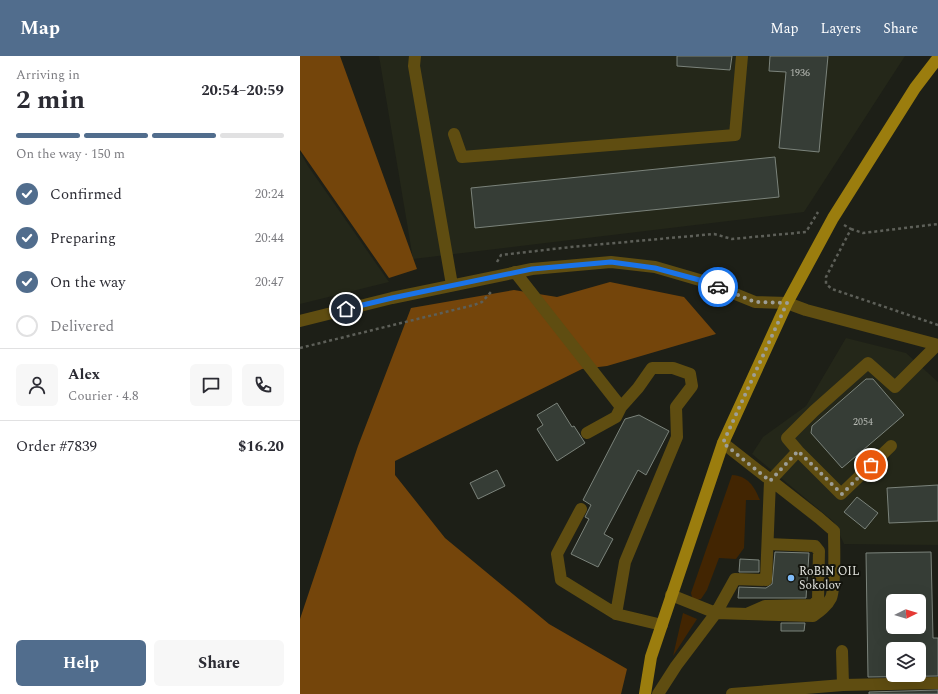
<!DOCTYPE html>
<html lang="en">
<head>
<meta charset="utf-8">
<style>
  :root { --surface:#fff; --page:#f7f7f7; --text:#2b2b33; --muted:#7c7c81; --line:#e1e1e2; --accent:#516d8d }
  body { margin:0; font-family:Spectral,serif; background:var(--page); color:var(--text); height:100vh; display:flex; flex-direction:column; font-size:15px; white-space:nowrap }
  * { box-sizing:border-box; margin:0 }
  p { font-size:13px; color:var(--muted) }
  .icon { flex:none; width:22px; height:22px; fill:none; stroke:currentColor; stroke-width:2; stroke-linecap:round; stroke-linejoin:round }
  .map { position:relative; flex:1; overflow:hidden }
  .details { display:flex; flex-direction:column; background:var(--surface); width:300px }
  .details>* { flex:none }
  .needle { width:26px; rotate:85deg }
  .buttons { position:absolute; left:586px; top:538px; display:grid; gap:8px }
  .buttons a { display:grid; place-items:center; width:40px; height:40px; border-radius:6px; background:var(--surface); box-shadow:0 4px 16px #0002; font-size:20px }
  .pin { position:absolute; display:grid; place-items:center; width:34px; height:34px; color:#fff; margin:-17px; border:2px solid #fff; border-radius:50%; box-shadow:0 1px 4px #0007 }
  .courier { position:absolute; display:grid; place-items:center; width:40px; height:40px; margin:-20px; border:3px solid #1a73e8; border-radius:50%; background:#fff; color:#222; box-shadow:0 1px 5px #0007 }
  .headline em { font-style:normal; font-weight:700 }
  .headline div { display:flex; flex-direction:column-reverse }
  .headline { display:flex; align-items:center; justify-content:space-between; height:68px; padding:0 16px }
  h1 { font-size:26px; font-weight:700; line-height:30px }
  .bar { display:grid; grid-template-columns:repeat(4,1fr); gap:6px 4px; align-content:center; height:48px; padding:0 16px }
  .bar i { height:5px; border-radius:3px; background:var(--line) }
  .bar .on { background:var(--accent) }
  .bar p { grid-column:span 4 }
  .line { display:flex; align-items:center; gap:10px; padding:0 16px; border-top:1px solid var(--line) }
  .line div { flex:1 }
  .round { display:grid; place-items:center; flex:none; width:42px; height:42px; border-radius:6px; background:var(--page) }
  ol { padding:0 16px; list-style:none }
  li { display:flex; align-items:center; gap:12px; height:44px }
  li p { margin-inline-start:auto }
  li .icon { padding:4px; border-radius:50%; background:var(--accent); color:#fff; stroke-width:4 }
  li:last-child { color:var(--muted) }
  li i { width:22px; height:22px; border:2px solid var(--line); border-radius:50% }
  .primary-button { display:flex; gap:8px; margin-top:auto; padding:8px 16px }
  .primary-button a { flex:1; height:46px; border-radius:6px; background:var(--accent); color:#fff; font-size:16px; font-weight:700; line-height:46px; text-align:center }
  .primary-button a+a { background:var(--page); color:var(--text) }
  header { display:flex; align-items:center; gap:24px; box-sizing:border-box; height:56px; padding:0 20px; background:var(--accent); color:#fff }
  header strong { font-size:19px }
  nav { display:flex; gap:22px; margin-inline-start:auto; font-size:14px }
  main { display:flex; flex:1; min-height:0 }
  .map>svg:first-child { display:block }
  .built { fill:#242719 }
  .green { fill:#422502 }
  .forest { fill:#74450b }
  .building { fill:#363d36; stroke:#7b837b; fill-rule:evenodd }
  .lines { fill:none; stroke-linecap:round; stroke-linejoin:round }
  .path { stroke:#5d5f58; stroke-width:2.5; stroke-dasharray:3 3; stroke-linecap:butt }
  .minor { stroke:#5f4d11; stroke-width:12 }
  .major { stroke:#9b7d0e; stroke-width:12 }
  .done { stroke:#9d9e98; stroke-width:4; stroke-dasharray:0 7.2 }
  .route { stroke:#1a73e8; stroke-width:5 }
  .poi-dot { fill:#80bdfa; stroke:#14150e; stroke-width:1.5 }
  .labels { text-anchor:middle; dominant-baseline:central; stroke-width:4; stroke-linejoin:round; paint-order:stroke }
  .number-label { font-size:10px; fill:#b7bab4 }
  .poi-label { font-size:12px; fill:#e2e3de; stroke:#14150e; text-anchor:start }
</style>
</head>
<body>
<header>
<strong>Map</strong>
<nav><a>Map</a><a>Layers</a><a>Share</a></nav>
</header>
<main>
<section class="details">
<div class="headline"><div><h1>2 min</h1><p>Arriving in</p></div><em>20:54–20:59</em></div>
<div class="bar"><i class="on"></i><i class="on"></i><i class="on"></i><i></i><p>On the way · 150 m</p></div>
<ol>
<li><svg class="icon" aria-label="check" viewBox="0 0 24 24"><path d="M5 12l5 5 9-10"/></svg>Confirmed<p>20:24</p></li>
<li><svg class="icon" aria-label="check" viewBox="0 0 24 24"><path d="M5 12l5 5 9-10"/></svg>Preparing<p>20:44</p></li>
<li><svg class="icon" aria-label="check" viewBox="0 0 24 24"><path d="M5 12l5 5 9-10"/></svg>On the way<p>20:47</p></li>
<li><i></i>Delivered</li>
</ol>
<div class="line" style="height:72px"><a class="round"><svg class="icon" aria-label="person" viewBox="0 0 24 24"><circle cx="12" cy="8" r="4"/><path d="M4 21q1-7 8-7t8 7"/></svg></a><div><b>Alex</b><p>Courier · 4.8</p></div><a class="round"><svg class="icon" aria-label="chat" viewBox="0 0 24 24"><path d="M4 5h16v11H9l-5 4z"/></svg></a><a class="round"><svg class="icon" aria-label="phone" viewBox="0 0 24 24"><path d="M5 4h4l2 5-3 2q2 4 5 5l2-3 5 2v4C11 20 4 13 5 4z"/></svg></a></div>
<div class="line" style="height:52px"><div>Order #7839</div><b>$16.20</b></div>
<div class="primary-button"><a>Help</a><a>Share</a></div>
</section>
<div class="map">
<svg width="638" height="638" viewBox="0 0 638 638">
  <rect width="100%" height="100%" fill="#1d1f17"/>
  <path class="built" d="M79 0H605L504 156 113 203Z
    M0 96 8 110 89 226 0 248Z
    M546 282 606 297 638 326V489L544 488 534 466 452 398 463 381 506 350Z"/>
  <path class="green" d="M432 419C448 420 454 430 460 444H446L444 492 436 503 419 502 407 534 401 543 396 544 392 541 391 537Z
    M383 557 397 563 373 600Z"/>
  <path class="forest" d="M0 0H40L117 213 89 222 0 94Z
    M310 226 384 241 416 278 307 310 282 313 95 405V419L145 482 249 568 327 613 321 638H0V563L58 390 111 252 214 234 257 241Z"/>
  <path class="building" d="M377 0H432L430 14 377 10Z
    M470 0H528L519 96 479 92 486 16 469 15Z
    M475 101 479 141 175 172 171 132Z
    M566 323H573L604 359 542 412 511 377 512 370Z
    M257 347 272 371 274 370 285 387 257 405 237 373 243 369 237 359Z
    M339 359 369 375 346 419 338 414 304 478 313 483 298 511 271 498 289 463 285 461 291 449 283 444 325 363Z
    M197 414 205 430 178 443 170 427Z
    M638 429V465L589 467 587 432Z
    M557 441 578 457 565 473 544 456Z
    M475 496 509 497 506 542H438L439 531 466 532 472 528Z
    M631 496 633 582H638V620L568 621 566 497ZM593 545H619V571H593ZM593 593H619V619H593Z
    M440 503 459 504V516H439Z
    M481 567H505L504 575H481Z
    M638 634V638H569V636Z"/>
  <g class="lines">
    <path class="path" d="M544 169 551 173 526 221V228L532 233 638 269
      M551 173 563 177 638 168
      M197 206 201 199 271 191 414 178 432 183 506 176 518 156
      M0 292 174 249 182 246 191 236"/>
    <path class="minor" d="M115 0 114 10 152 229
      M154 78 162 101 435 79 442 0
      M215 216 321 351 316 361 287 377
      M0 265 92 242 232 213 311 206 355 211 403 225 455 246 487 247 506 254 638 289
      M498 395 487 382 514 355 568 307 595 331 637 289
      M281 453 257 498 261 524 316 558 362 569
      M371 539 416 557 513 560C520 555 527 550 531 542 536 530 534 490 534 475L519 462 423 387
      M449 557 465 550 513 549 518 544 519 495 515 490 468 488
      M316 558 325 506 377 381 376 351 392 330 390 318 373 312H352L338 332 321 351
      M542 595 543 629 638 627
      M358 638 376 610 416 557 435 523 466 524 470 425 498 395 541 438 591 390
      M432 638 543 629"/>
    <path class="major" d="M345 638 351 601 423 387 487 247 533 162 615 32 638 2"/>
  </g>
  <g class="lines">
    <path class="done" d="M418 231 455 246 487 247 423 387 470 425 498 395 542 438 571 409"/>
    <path class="route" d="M46 253 92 242 232 213 311 206 355 212 403 225 418 231"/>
  </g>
  <circle class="poi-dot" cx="491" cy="522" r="4"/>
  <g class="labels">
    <g class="number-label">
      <text x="500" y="17">1936</text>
      <text x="563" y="366">2054</text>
    </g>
    <g class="poi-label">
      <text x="499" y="515">RoBiN OIL<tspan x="499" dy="14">Sokolov</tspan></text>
    </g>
  </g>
</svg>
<div class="buttons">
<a><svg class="needle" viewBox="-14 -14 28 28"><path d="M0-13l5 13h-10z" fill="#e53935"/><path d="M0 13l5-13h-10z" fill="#7c7c81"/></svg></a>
<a><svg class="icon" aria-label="layers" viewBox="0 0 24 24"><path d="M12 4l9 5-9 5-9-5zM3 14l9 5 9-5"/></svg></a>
</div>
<div class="pin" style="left:571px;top:409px;background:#ea580c"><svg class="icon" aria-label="bag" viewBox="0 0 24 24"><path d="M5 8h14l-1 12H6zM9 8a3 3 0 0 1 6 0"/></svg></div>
<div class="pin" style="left:46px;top:253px;background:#1f2937"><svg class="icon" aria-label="home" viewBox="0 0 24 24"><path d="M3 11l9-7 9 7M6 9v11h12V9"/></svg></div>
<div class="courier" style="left:418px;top:231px"><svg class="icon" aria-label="car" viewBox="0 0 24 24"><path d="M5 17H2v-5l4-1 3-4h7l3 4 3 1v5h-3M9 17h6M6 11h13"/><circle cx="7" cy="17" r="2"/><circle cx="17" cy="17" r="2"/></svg></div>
</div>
</main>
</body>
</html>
